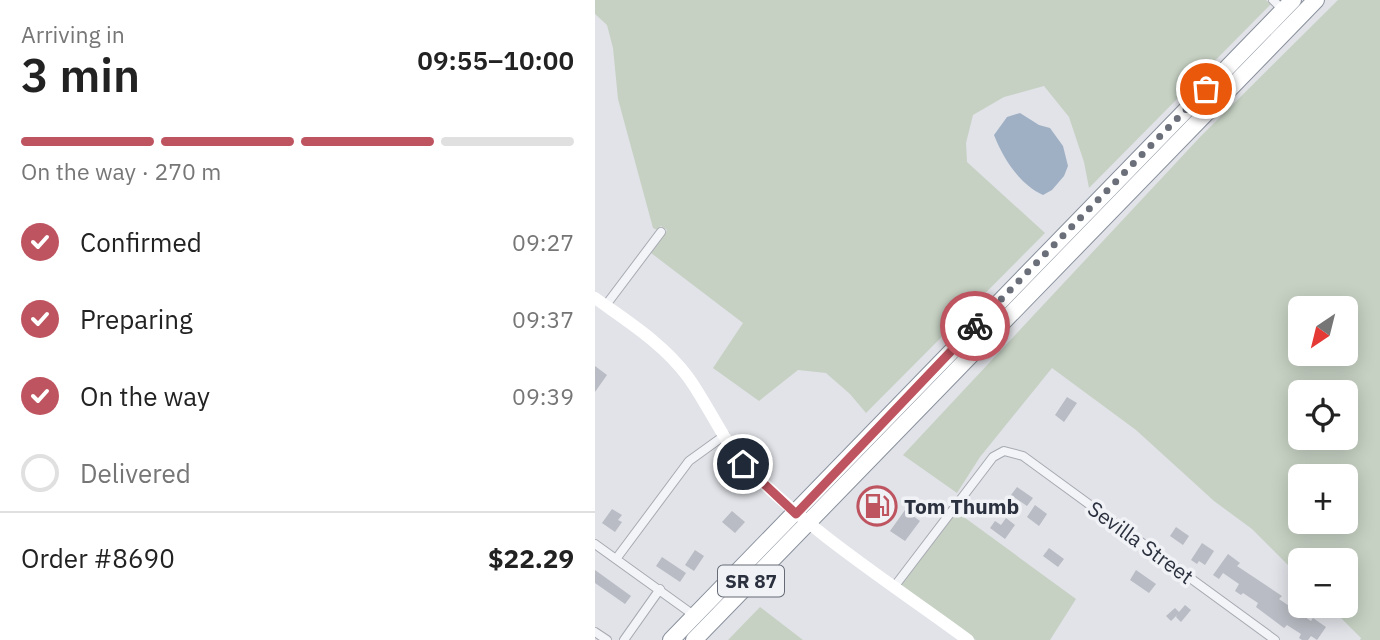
<!DOCTYPE html>
<html lang="en">
<head>
<meta charset="utf-8">
<style>
  :root { --surface:#fff; --page:#f6f6f6; --text:#222; --muted:#767676; --line:#e0e0e0; --accent:#be5460 }
  body { margin:0; font-family:"IBM Plex Sans",sans-serif; background:var(--page); color:var(--text); height:100vh; display:flex; flex-direction:column; font-size:26px; white-space:nowrap }
  * { box-sizing:border-box; margin:0 }
  p { font-size:23px; color:var(--muted) }
  .icon { flex:none; width:38px; height:38px; fill:none; stroke:currentColor; stroke-width:2; stroke-linecap:round; stroke-linejoin:round }
  .map { position:relative; flex:1; overflow:hidden }
  .sheet { display:flex; flex-direction:column; background:var(--surface); width:595px }
  .sheet>* { flex:none }
  .needle { width:46px; rotate:215deg }
  .buttons { position:absolute; left:693px; top:296px; display:grid; gap:14px }
  .buttons a { display:grid; place-items:center; width:70px; height:70px; border-radius:10px; background:var(--surface); box-shadow:0 4px 18px #0003; font-size:35px }
  .pin { position:absolute; display:grid; place-items:center; width:60px; height:60px; color:#fff; margin:-30px; border:4px solid #fff; border-radius:50%; box-shadow:0 2px 7px #0007 }
  .courier { position:absolute; display:grid; place-items:center; width:70px; height:70px; margin:-35px; border:5px solid #be5460; border-radius:50%; background:#fff; color:#222; box-shadow:0 2px 9px #0007 }
  .headline em { font-style:normal; font-weight:600 }
  .headline div { display:flex; flex-direction:column-reverse }
  .headline { display:flex; align-items:center; justify-content:space-between; height:119px; padding:0 21px }
  h1 { font-size:46px; font-weight:600; line-height:52px }
  .bar { display:grid; grid-template-columns:repeat(4,1fr); gap:10px 7px; align-content:center; height:84px; padding:0 21px }
  .bar i { height:9px; border-radius:5px; background:var(--line) }
  .bar .on { background:var(--accent) }
  .bar p { grid-column:span 4 }
  .line { display:flex; align-items:center; gap:18px; padding:0 21px; border-top:2px solid var(--line) }
  .line div { flex:1 }
  ol { padding:0 21px; list-style:none }
  li { display:flex; align-items:center; gap:21px; height:77px }
  li p { margin-inline-start:auto }
  li .icon { padding:7px; border-radius:50%; background:var(--accent); color:#fff; stroke-width:4 }
  li:last-child { color:var(--muted) }
  li i { width:38px; height:38px; border:4px solid var(--line); border-radius:50% }
  main { display:flex; flex:1; min-height:0 }
  .map>svg:first-child { display:block }
  .green { fill:#c6d1c3; fill-rule:evenodd }
  .water { fill:#a0b0c4 }
  .building { fill:#b9bcc4 }
  .lines { fill:none; stroke-linecap:round; stroke-linejoin:round }
  .street-casing { stroke:#a7aab2; stroke-width:10 }
  .highway-casing { stroke:#8a919d; stroke-width:18 }
  .street { stroke:#f3f4f7; stroke-width:8 }
  .secondary { stroke:#fff; stroke-width:12 }
  .highway { stroke:#fff; stroke-width:16 }
  .done { stroke:#6b6f7a; stroke-width:7; stroke-dasharray:0 12.6 }
  .route { stroke:#be5460; stroke-width:9 }
  .labels { text-anchor:middle; dominant-baseline:central; stroke-width:7; stroke-linejoin:round; paint-order:stroke }
  .shield { fill:#f0f2f6; stroke:#666b75; stroke-width:2 }
  .shield-label { font-size:19px; font-weight:bold; fill:#2b313e }
  .poi-label { font-size:21px; font-weight:bold; fill:#2b313e; stroke:#f0f2f6; text-anchor:start }
  .street-label { font-size:21px; fill:#2b313e; stroke:#f0f2f6 }
</style>
</head>
<body>
<main>
<section class="sheet">
<div class="headline"><div><h1>3 min</h1><p>Arriving in</p></div><em>09:55–10:00</em></div>
<div class="bar"><i class="on"></i><i class="on"></i><i class="on"></i><i></i><p>On the way · 270 m</p></div>
<ol>
<li><svg class="icon" aria-label="check" viewBox="0 0 24 24"><path d="M5 12l5 5 9-10"/></svg>Confirmed<p>09:27</p></li>
<li><svg class="icon" aria-label="check" viewBox="0 0 24 24"><path d="M5 12l5 5 9-10"/></svg>Preparing<p>09:37</p></li>
<li><svg class="icon" aria-label="check" viewBox="0 0 24 24"><path d="M5 12l5 5 9-10"/></svg>On the way<p>09:39</p></li>
<li><i></i>Delivered</li>
</ol>
<div class="line" style="height:91px"><div>Order #8690</div><b>$22.29</b></div>
</section>
<div class="map">
<svg width="785" height="640" viewBox="0 0 785 640">
  <rect width="100%" height="100%" fill="#e1e3e8"/>
  <path class="green" d="M0 0H671L676 4 494 188 489 162 474 117 449 86 409 97 378 115 371 143 372 162 450 233 271 413 255 394 231 373 203 370 164 401 118 368 148 323 56 253 72 230 66 226 62 230 58 228 23 99 18 48 12 25 0 14Z
    M743 0H785V640H765L766 638 734 606H751V560H705V577L657 529 619 501 541 430 457 368 385 457 362 493 308 455 607 135ZM705 308H751V354H705ZM751 392V438H705V392ZM705 476H751V522H705Z
    M362 512 481 599 455 640H381L305 586Z
    M165 607 208 640H133Z"/>
  <path class="water" d="M425 113 444 125 455 128 468 146 473 166 469 176 457 190 448 195C424 184 408 158 399 135L412 117Z"/>
  <path class="building" d="M0 366 12 375 0 392Z
    M472 397 482 403 469 422 460 415Z
    M422 487 438 498 432 506 416 495Z
    M289 488 297 493 276 524 268 518Z
    M440 505 452 514 444 526 432 517Z
    M17 509 27 515 23 520 27 522 20 532 7 523Z
    M310 510 325 521 310 541 295 531Z
    M137 511 150 522 140 533 127 522Z
    M411 518 420 525 410 539 395 528 400 521 406 525Z
    M581 527 594 536 588 545 575 536Z
    M607 543 619 551 610 565 604 561 602 564 596 560Z
    M454 548 469 559 463 567 448 556Z
    M100 550 109 556 99 571 90 565Z
    M633 554 645 563 642 566 687 596 684 599 716 621 718 618 731 627 722 640 716 636 713 640H707L704 638 706 634 692 625 689 628 661 607 663 603 648 593 646 595 640 591 644 584 628 573 624 579 618 575Z
    M67 557 91 573 85 582 61 566Z
    M0 570 36 596 30 604 0 583Z
    M541 570 561 584 554 593 535 580Z
    M590 605 596 610 586 622 581 617 582 615 576 621 571 616 580 608 584 612Z"/>
  <g class="lines">
    <g class="street-casing">
      <path id="street" d="M678 0 690 12
        M11 305 66 232
        M0 544 100 616
        M21 559 94 461 130 435
        M299 587 398 457 409 451 428 456 680 640
        M0 632 12 640
        M29 640 65 589"/>
    </g>
    <g class="highway-casing">
      <path id="highway" d="M76 640 698 0
        M99 640 721 0"/>
    </g>
    <use href="#street" class="street"/>
    <path class="secondary" d="M0 298C32 321 69 344 93 377 112 403 130 444 151 466 217 534 297 584 373 640"/>
    <use href="#highway" class="highway"/>
  </g>
  <g class="lines">
    <path class="done" d="M380 326 611 89"/>
    <path class="route" d="M148 464 201 514 380 326"/>
  </g>
  <defs>
    <g id="fuel-ring" transform="scale(2.0125)"><circle r="9.5" fill="#f0f2f6" stroke="#be5460" stroke-width="1.5"/><path d="M-5.5-6h7V0h2V4h1.3V-2.5L3-4.5l.8-.8L6-3V5H2.5V1h-1V6h-7ZM-4.2-4.7v3.2H.2V-4.7Z" fill="#be5460"/></g>
  </defs>
  <g fill-rule="evenodd">
    <use href="#fuel-ring" x="282" y="506"/>
  </g>
  <g class="labels">
    <rect class="shield" x="123" y="565.5" width="66" height="31" rx="5"/>
    <g class="shield-label">
      <text x="156" y="581">SR 87</text>
    </g>
    <g class="poi-label">
      <text x="309" y="506">Tom Thumb</text>
    </g>
    <g class="street-label">
      <text transform="translate(546 542) rotate(36)">Sevilla Street</text>
    </g>
  </g>
</svg>
<div class="buttons">
<a><svg class="needle" viewBox="-14 -14 28 28"><path d="M0-13l5 13h-10z" fill="#e53935"/><path d="M0 13l5-13h-10z" fill="#767676"/></svg></a>
<a><svg class="icon" aria-label="locate" viewBox="0 0 24 24"><circle cx="12" cy="12" r="6"/><path d="M12 2v4M12 18v4M2 12h4M18 12h4"/></svg></a>
<a>+</a>
<a>−</a>
</div>
<div class="pin" style="left:611px;top:89px;background:#ea580c"><svg class="icon" aria-label="bag" viewBox="0 0 24 24"><path d="M5 8h14l-1 12H6zM9 8a3 3 0 0 1 6 0"/></svg></div>
<div class="pin" style="left:148px;top:464px;background:#1f2937"><svg class="icon" aria-label="home" viewBox="0 0 24 24"><path d="M3 11l9-7 9 7M6 9v11h12V9"/></svg></div>
<div class="courier" style="left:380px;top:326px"><svg class="icon" aria-label="bike" viewBox="0 0 24 24"><circle cx="6" cy="16" r="4"/><circle cx="18" cy="16" r="4"/><path d="M6 16l4-8h5l3 8M10 8l3 8H6M13 5h3"/></svg></div>
</div>
</main>
</body>
</html>
